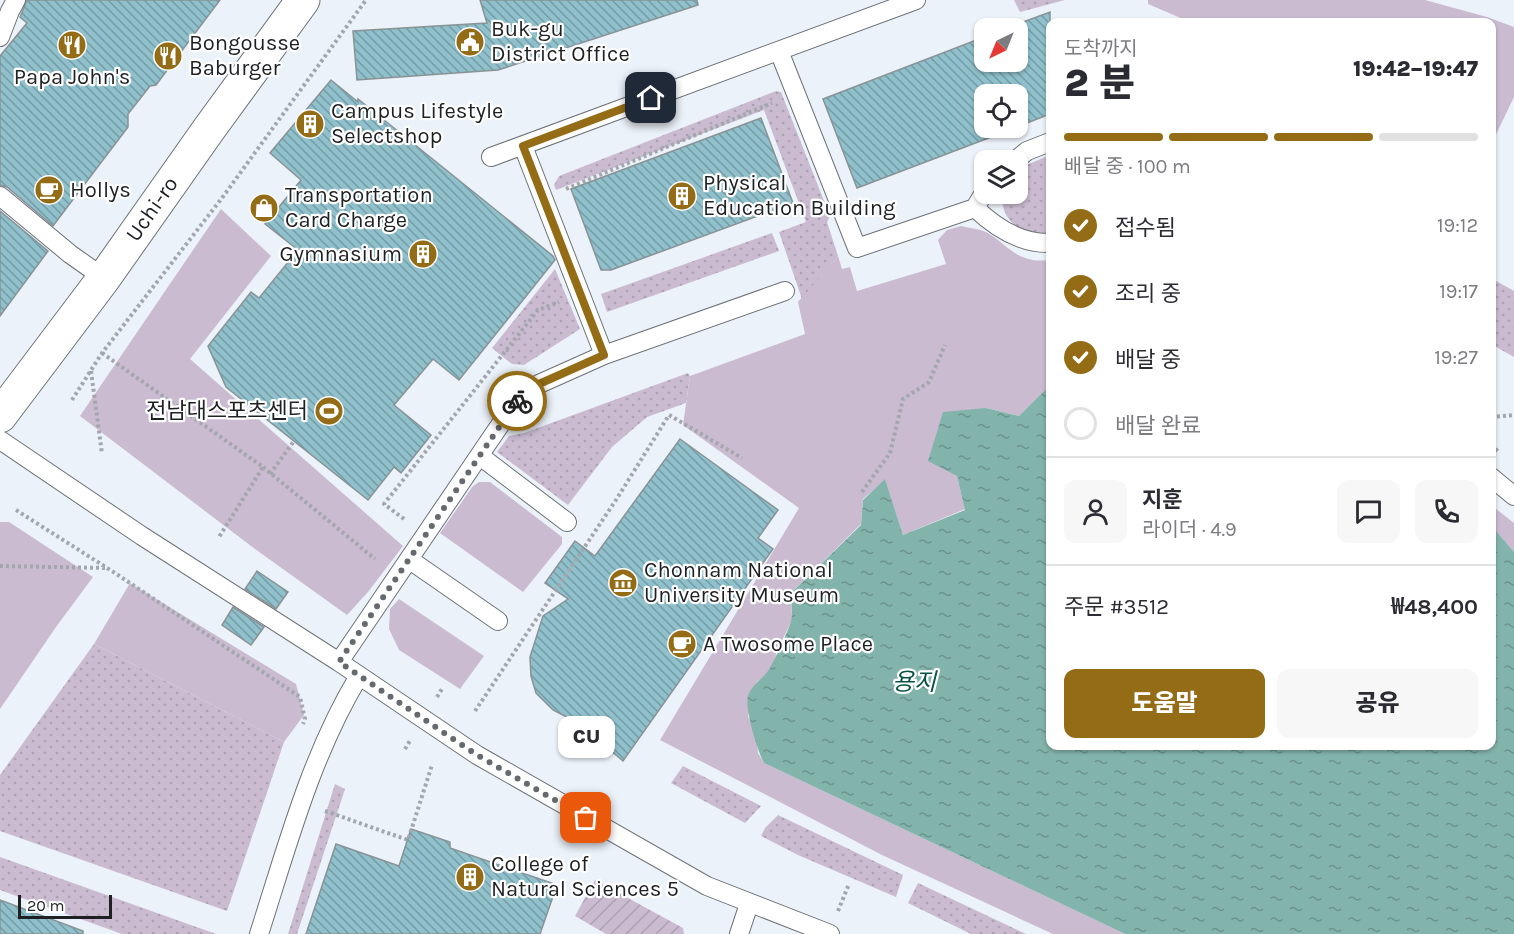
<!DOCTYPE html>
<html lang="ko">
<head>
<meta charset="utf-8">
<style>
  :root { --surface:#fff; --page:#f7f7f7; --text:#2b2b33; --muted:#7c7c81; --line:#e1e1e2; --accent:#946c16 }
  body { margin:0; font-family:Karla,"Noto Sans KR",sans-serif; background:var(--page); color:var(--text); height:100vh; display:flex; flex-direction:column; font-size:22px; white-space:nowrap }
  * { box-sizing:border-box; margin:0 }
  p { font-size:20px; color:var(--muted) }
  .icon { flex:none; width:33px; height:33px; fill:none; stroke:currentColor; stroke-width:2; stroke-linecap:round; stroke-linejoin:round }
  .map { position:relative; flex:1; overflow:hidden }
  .details { position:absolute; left:1046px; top:18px; width:450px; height:732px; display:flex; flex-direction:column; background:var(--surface); border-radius:12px; box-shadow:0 2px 4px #0004 }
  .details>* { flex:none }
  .needle { width:39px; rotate:223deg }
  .buttons { position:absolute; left:974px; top:18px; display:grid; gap:12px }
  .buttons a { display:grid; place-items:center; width:54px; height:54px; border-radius:12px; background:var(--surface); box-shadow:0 2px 4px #0004; font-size:30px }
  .scale { position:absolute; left:18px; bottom:15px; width:94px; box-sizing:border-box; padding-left:6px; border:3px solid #1e2023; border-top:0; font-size:16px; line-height:21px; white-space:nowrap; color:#1e2023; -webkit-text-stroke:4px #fff; paint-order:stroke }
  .pin { position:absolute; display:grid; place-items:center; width:51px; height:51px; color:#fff; margin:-26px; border-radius:12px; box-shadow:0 3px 9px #0006 }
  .courier { position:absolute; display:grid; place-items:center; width:60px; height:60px; margin:-30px; border:4px solid #946c16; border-radius:50%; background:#fff; color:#222; box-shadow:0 2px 8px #0007 }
  .bubble { position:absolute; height:42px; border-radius:12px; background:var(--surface); box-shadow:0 2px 4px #0004; font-size:20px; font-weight:800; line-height:42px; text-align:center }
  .head em { font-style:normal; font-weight:800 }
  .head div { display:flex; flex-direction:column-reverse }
  .head { display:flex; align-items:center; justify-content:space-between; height:102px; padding:0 18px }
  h1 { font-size:39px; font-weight:800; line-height:45px }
  .bar { display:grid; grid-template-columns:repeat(4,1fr); gap:9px 6px; align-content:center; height:72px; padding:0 18px }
  .bar i { height:8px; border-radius:4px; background:var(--line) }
  .bar .current { background:var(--accent) }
  .bar p { grid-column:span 4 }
  .line { display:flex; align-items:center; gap:15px; padding:0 18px; border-top:2px solid var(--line) }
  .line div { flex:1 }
  .round { display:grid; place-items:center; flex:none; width:63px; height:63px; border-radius:12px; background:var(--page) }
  ol { padding:0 18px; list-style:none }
  li { display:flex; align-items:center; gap:18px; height:66px }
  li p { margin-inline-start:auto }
  li .icon { padding:6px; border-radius:50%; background:var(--accent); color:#fff; stroke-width:4 }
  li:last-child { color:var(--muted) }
  li i { width:33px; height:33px; border:3px solid var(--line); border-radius:50% }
  .cta { display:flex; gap:12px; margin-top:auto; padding:12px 18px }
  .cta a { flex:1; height:69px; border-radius:12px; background:var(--accent); color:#fff; font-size:24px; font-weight:800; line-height:69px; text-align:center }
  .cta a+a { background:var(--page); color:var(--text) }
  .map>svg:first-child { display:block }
  .grass { fill:url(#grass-dots) }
  .park { fill:#cabbd1 }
  .garden { fill:url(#garden-furrows) }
  .water { fill:url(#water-ripples) }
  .building { fill:url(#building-back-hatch); stroke:#899295; stroke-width:1.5 }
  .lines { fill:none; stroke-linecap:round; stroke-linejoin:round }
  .lane-casing { stroke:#6d7278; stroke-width:20 }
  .secondary-casing { stroke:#6d7278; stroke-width:35 }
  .path { stroke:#a3a7ad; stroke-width:4; stroke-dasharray:3 3; stroke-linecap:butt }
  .lane { stroke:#fff; stroke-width:18 }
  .secondary { stroke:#fff; stroke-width:33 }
  .done { stroke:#666a6e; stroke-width:6; stroke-dasharray:0 10.8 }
  .route { stroke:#946c16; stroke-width:8 }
  .labels { text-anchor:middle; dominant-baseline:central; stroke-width:4.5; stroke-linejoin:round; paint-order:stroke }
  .poi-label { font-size:22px; fill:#1e2023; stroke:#fff; text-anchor:start }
  .street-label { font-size:22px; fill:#1e2023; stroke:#fff }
  .water-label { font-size:24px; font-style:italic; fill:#085248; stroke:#fff }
</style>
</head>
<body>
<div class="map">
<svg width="1514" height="934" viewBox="0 0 1514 934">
  <defs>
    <pattern id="grass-dots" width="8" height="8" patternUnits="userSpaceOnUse" patternTransform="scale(1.5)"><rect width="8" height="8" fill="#cabbd1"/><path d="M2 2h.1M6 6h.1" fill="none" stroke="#ada0b3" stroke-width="1.8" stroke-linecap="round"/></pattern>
    <pattern id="garden-furrows" width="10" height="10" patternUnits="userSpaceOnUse" patternTransform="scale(1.5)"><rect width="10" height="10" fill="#cabbd1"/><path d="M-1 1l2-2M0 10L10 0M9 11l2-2" fill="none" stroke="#ada0b3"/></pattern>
    <pattern id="water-ripples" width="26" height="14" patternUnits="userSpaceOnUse" patternTransform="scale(1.5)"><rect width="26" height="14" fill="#83b4ab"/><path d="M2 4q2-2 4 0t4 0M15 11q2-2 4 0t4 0" fill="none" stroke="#6b928b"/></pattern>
    <pattern id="building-back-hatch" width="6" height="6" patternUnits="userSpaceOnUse" patternTransform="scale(1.5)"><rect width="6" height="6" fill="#8fc0cc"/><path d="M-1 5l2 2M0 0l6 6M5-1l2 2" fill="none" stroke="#749ca5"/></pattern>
  </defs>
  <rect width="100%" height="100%" fill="#ecf2f9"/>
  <path class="grass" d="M1014 0H1065L1020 12Z
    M776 91 781 92 830 216 827 222 838 256 802 299 779 232 806 222 764 110 556 190 554 185 559 176Z
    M1050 155V235C1043 234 1033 234 1026 232 1011 226 998 209 1004 194H1017V169Z
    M772 233 779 251 607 312 601 294Z
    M555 269 580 329 524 365 512 364 492 348Z
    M1491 278 1514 291V357L1491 344Z
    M688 373 690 376 686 403 647 417 612 447 568 505 497 452 509 436 524 433Z
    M94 644 284 742 227 911 0 831V775Z
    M683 766 761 806 745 823 671 783Z
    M335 784 345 789 297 934H288Z
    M778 815 903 875 896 897 798 855 761 836 765 828Z
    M0 857 216 934H122L0 890Z
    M918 883 1026 934H971L908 903Z"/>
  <path class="park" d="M1148 0H1425L1487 17 1514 27V97L1491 145V22H1190L1148 4Z
    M221 209 271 256 190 359 403 546 368 592 347 615 251 546 80 416Z
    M961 226C969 228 981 229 988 233 1011 248 1019 264 1050 260V385L1019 416 986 408 957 476 965 509 903 535 885 480 863 499 861 524 791 593 792 620 776 653 775 661 768 672 756 683 748 716 757 739 758 753 764 763 1125 934H1053L882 855 660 740 799 508 683 425 690 376 805 334 798 302 838 256 842 269 850 267 857 291 946 264 938 240 947 230Z
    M479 482H490L562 537V544L523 592 440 533 473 486Z
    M1491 505 1514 523V552L1491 525Z
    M0 522H9L93 577 56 627 0 709Z
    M130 583 296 684 304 715 284 742 94 644Z
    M399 599 484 656 460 689 399 650 389 629 390 609Z"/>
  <path class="garden" d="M595 880 683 928 684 934H606L575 916Z"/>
  <path class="water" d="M1050 385V746H1491V525L1514 552V934H1125L764 763C758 752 744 708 748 696 751 686 762 679 768 671 772 666 790 627 791 621 793 613 791 601 791 593L861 525 863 500 885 479 903 535 965 510 957 476 928 461 943 412 986 408 1019 416Z"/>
  <path class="building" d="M27 0H220L156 85 150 86 128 114V127L53 226 7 187 0 185V56L27 23 20 17Z
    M480 0H697L698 5 498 70 357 80 353 31 487 23Z
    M1050 12V114L1017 127V94H984V128H1015L857 188 823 99 984 37V62H1017V28H1007Z
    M331 80 358 102V99L553 256 555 260 459 380 433 359 394 405 431 435 401 473 394 467 368 500 226 387 208 346 251 292 259 298 298 250 265 224 301 180 270 153Z
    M761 118 793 203 611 270H601L571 189Z
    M0 211 48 251 0 316Z
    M680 439 778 510 758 538 773 549 623 761 578 723 553 710 536 693 531 676 530 657 543 616 568 599 545 583 575 541 595 556Z
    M257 571 288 592 276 609 245 589Z
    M233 607 264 627 251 645 222 625Z
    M411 829 450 842V848L557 885 540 934H306L336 844 399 866Z
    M0 900 83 931V934H0Z"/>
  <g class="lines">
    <g class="lane-casing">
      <path id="lane" d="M0 37 10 11 16 0
        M779 51 857 248 975 208 984 193
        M523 146 604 355
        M491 157 916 0
        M1016 160 1027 151 1050 142
        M0 196 70 254 104 278
        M975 208C996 228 1021 244 1050 243
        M0 440 142 536 339 662 477 755 707 886 830 934
        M480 456 567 522
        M1491 477 1514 496
        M410 560 498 621
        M339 662 517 400 539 384 604 355 785 291
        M259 934C287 847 311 755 359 676
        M739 934 749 904"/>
    </g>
    <g class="secondary-casing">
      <path id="secondary" d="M0 416 104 278 209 129 303 0"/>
    </g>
    <path class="path" d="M566 189 772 103
      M102 353 263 467 219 537
      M91 371 102 454
      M72 400 102 353 222 198 366 0
      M1491 417 1514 415
      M1491 445 1500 453
      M263 467 375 559
      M270 474 294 441
      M862 492 890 453 903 399 929 382 945 345
      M16 510 115 573 300 697 305 719 303 724
      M404 519 384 504 538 310 559 302
      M0 566 107 568
      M437 697 442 689
      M475 711 616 500 669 415 742 458
      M405 749 411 739
      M325 811 408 840 432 765
      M838 911 849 884"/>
    <use href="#lane" class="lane"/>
    <use href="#secondary" class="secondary"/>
  </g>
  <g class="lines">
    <path class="done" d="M517 401 339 662 477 755 586 818"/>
    <path class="route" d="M517 401 539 384 604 355 523 146 651 98"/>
  </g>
  <defs>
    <g id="civic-disc" transform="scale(1.5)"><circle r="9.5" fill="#946c16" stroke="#fff"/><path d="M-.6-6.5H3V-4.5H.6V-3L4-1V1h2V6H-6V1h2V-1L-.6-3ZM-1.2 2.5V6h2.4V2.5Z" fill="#fff"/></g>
    <g id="restaurant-disc" transform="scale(1.5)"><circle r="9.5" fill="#946c16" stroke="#fff"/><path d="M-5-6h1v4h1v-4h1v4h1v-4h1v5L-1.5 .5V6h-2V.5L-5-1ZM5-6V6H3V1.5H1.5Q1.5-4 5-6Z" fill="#fff"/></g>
    <g id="building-disc" transform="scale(1.5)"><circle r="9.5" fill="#946c16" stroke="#fff"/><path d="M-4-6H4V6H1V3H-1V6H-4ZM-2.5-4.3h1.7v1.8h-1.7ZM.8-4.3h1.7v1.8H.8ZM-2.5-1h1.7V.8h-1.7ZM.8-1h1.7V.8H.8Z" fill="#fff"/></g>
    <g id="cafe-disc" transform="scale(1.5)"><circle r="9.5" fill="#946c16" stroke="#fff"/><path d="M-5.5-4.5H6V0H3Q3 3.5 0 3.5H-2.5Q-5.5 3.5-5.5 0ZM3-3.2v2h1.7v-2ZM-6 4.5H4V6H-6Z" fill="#fff"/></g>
    <g id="shop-disc" transform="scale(1.5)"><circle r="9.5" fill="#946c16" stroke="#fff"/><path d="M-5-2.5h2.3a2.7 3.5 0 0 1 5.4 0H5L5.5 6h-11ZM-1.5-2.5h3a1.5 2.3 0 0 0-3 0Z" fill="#fff"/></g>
    <g id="stadium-disc" transform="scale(1.5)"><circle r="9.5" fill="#946c16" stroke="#fff"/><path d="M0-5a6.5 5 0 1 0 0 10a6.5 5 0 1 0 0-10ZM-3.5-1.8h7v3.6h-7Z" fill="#fff"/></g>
    <g id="museum-disc" transform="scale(1.5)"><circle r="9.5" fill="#946c16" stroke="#fff"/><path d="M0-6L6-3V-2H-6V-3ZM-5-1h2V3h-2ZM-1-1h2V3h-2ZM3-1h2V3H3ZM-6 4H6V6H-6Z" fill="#fff"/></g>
  </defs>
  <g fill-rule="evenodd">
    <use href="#civic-disc" x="470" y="42"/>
    <use href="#restaurant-disc" x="72" y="45"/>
    <use href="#restaurant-disc" x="168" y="56"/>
    <use href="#building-disc" x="310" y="124"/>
    <use href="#cafe-disc" x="49" y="190"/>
    <use href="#building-disc" x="682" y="196"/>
    <use href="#shop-disc" x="264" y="208"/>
    <use href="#building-disc" x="423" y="254"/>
    <use href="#stadium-disc" x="329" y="411"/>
    <use href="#museum-disc" x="623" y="583"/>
    <use href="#cafe-disc" x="682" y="644"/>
    <use href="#building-disc" x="470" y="877"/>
  </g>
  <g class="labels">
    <g class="poi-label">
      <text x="491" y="29">Buk-gu<tspan x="491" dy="25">District Office</tspan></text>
      <text x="189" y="43">Bongousse<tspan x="189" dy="25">Baburger</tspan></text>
      <text x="72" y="77" text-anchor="middle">Papa John's</text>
      <text x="331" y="111">Campus Lifestyle<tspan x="331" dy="25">Selectshop</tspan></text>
      <text x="703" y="183">Physical<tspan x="703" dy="25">Education Building</tspan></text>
      <text x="70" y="190">Hollys</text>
      <text x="285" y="195">Transportation<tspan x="285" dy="25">Card Charge</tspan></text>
      <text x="402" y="254" text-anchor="end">Gymnasium</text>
      <text x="308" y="411" text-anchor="end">전남대스포츠센터</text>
      <text x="644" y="570">Chonnam National<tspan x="644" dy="25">University Museum</tspan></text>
      <text x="703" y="644">A Twosome Place</text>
      <text x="491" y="864">College of<tspan x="491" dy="25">Natural Sciences 5</tspan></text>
    </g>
    <g class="street-label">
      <text transform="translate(152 209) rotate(-55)">Uchi-ro</text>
    </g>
    <g class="water-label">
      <text x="914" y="682">용지</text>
    </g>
  </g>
</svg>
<div class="buttons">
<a><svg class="needle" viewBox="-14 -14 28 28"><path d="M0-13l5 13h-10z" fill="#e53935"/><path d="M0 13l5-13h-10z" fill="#7c7c81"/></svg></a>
<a><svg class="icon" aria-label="locate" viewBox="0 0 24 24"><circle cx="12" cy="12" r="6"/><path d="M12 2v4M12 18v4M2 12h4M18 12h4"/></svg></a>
<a><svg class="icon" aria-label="layers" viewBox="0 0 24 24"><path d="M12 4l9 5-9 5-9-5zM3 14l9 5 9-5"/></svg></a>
</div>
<div class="scale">20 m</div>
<div class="pin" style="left:586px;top:818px;background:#ea580c"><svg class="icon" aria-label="bag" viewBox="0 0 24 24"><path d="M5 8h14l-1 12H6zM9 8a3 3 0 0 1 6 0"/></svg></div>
<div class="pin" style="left:651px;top:98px;background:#1f2937"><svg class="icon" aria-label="home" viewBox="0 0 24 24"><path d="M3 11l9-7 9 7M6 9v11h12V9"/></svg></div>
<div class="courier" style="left:517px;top:401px"><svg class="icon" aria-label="bike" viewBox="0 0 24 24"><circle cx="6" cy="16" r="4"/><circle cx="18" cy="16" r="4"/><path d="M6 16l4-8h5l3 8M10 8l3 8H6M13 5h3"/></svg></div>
<div class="bubble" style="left:558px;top:716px;width:57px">CU</div>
<section class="details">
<div class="head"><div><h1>2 분</h1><p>도착까지</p></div><em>19:42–19:47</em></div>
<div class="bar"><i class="current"></i><i class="current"></i><i class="current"></i><i></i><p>배달 중 · 100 m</p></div>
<ol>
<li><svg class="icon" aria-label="check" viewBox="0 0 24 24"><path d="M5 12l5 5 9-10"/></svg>접수됨<p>19:12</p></li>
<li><svg class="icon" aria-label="check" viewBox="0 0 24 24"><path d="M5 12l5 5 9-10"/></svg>조리 중<p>19:17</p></li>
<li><svg class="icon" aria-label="check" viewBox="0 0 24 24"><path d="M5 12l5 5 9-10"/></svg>배달 중<p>19:27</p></li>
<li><i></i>배달 완료</li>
</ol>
<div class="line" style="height:108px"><a class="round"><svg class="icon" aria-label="person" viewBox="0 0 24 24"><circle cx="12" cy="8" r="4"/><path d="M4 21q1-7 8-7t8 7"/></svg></a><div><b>지훈</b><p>라이더 · 4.9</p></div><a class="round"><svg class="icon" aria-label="chat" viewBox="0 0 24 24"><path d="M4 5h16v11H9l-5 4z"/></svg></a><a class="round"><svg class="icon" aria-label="phone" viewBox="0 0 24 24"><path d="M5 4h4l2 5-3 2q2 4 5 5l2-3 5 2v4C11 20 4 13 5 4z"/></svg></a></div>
<div class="line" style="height:78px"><div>주문 #3512</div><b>₩48,400</b></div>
<div class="cta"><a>도움말</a><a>공유</a></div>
</section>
</div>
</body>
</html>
